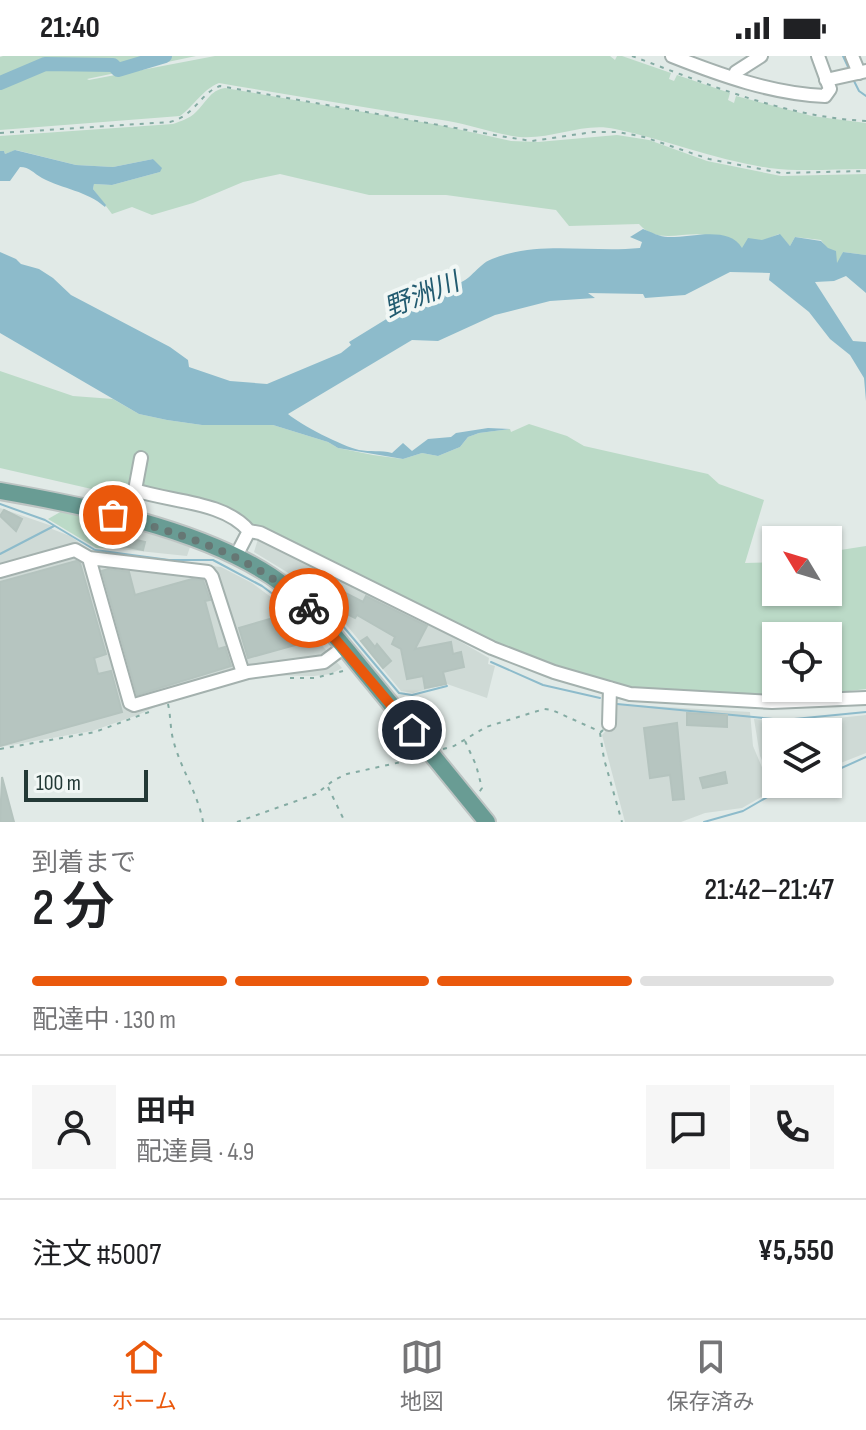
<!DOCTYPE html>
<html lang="ja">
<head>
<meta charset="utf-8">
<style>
  :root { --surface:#fff; --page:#f6f6f6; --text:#202124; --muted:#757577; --line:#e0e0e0; --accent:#ea580c }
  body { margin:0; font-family:"Sofia Sans Condensed","Noto Sans JP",sans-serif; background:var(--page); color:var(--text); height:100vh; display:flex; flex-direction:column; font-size:30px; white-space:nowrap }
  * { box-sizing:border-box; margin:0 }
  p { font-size:26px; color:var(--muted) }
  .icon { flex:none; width:44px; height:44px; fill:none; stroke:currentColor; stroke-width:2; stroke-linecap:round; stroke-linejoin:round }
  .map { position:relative; height:766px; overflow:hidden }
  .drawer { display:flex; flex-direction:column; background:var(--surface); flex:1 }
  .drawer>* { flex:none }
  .needle { width:52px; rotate:308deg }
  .controls { position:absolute; left:762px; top:470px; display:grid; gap:16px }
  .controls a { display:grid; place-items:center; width:80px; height:80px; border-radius:0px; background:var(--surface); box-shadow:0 2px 6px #0004; font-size:40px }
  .scale { position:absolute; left:24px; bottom:20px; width:124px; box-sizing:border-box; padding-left:8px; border:4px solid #233936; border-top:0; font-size:22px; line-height:28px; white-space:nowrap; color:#233936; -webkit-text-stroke:6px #f1f7f5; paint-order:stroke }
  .pin { position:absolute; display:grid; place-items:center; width:68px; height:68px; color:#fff; margin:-34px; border:4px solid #fff; border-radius:50%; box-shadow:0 2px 8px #0007 }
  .courier { position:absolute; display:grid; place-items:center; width:80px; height:80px; margin:-40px; border:6px solid #ea580c; border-radius:50%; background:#fff; color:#222; box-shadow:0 2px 10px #0007 }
  .overview em { font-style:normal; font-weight:600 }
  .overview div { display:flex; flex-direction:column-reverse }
  .overview { display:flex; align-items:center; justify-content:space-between; height:136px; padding:0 32px }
  h1 { font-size:52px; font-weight:600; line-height:60px }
  .bar { display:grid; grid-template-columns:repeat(4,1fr); gap:12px 8px; align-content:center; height:96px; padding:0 32px }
  .bar i { height:10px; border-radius:6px; background:var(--line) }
  .bar .selected { background:var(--accent) }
  .bar p { grid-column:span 4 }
  .line { display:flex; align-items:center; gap:20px; padding:0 32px; border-top:2px solid var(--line) }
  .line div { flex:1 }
  .round { display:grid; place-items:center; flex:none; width:84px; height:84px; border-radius:0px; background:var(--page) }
  .status { display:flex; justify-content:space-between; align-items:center; height:56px; padding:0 40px; background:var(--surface); direction:ltr }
  .status svg { height:22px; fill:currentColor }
  .menu { display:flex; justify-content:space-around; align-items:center; height:112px; border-top:2px solid var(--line); background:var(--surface); font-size:22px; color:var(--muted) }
  .menu a { display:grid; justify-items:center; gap:4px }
  .menu .selected { color:var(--accent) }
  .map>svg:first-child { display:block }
  .built { fill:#cfdad6 }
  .green { fill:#bbdac7; fill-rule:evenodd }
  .water { fill:#8dbbcb }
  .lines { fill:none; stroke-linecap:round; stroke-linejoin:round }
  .stream { stroke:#8dbbcb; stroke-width:2 }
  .river { stroke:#8dbbcb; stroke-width:14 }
  .building { fill:#b6c5c0; stroke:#b4c3be; stroke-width:2 }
  .minor-casing { stroke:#a4b1ae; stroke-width:16 }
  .major-casing { stroke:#bdc4c3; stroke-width:20 }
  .path { stroke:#84aba3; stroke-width:2; stroke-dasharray:4 6; stroke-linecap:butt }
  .minor { stroke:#fff; stroke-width:12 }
  .major { stroke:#699c94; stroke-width:16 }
  .done { stroke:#667774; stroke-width:8; stroke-dasharray:0 14.4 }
  .route { stroke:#ea580c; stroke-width:10 }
  .labels { text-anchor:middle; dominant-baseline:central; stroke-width:8; stroke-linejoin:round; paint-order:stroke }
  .water-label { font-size:26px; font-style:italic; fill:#225b70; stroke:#f1f7f5 }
</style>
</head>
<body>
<div class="status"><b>21:40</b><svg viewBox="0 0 49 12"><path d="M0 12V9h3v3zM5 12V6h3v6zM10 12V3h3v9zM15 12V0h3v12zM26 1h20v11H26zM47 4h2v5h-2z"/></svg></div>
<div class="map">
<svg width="866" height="766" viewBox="0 0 866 766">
  <rect width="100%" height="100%" fill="#e1eae7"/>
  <path class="built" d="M0 452 52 470V473L70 480 94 497 221 511 252 527 294 558 342 612 331 618 314 620 261 619 166 646 138 659 92 675 0 691Z
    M115 469 157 480 190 491 187 500 110 492Z
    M258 483 435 571 489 602 488 608 495 610 487 642 447 628 413 637 401 635 339 560 290 518 254 496Z
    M616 648 750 656 753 690 772 735 742 752 705 757 681 766H625L602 679 614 666Z
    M866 659V697L828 712V676H776V728H778L774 730 760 700 754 663 801 666Z"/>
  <path class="green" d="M3 0H196L87 23 89 24 215 0H610L615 4 617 0H622L671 17 669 23 674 25 677 19 730 37 728 44 734 47 736 40 812 60 866 67V113C833 113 801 116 769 112 716 104 667 84 615 73 583 66 552 84 519 81 495 78 472 69 448 65 372 52 295 40 219 27 203 33 194 50 180 60L0 74V1Z
    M225 32 439 69 511 85 538 86 617 79 649 84 707 105 781 120 866 118V199L843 196 838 208 821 184 795 181 790 190 779 178 742 193C731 189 717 180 706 179 683 175 657 189 639 168L569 170 556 154 446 139H369L280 118 243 126 193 147 152 159 132 151 112 158 93 133 94 128 112 129 160 116 153 103 113 111 76 109 16 94 5 98 4 95H0V80L173 68C181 65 189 63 196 56 206 47 210 34 225 32Z
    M0 315 73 340 113 343 139 358 167 364 202 369H273L328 386 338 392 373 399 403 403 422 397 438 400 460 391 468 381 479 377 510 373 511 376 529 368 567 380 584 390 708 418 719 428 764 444 745 507 776 506V536H828V496L866 490V633L774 644 630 634 495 592 439 557 208 449 132 432 131 442 0 412ZM776 580H828V632H776Z
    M62 455 115 469 110 492H96L48 463Z"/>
  <path class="water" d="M15 94 76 109 113 111 153 103 162 112 160 116 112 129 94 128 93 133 106 149 105 151C87 135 63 133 42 122 33 117 30 111 20 111L10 125H0V95H4L5 98Z
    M643 173C651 176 660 181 668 181 690 182 729 169 742 192L748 182 762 184 780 178 790 190 795 181 821 185 828 192 836 195 837 207 843 196 866 199V237L846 220 834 225 815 226 853 285 866 286V345L864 322 850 299 830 283 809 256 769 224 770 217 730 216 685 239 645 242 643 238 588 237 595 242 550 245 495 259 438 285 412 284 288 358C301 369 342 390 359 394 370 396 381 394 392 397L403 387 412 395 428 383 451 381 456 377 488 372 510 373 479 377 468 381 460 391 438 400 422 397 403 403 338 392 328 386 273 369H202L167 364 139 358 0 277V196L16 203 21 208 39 213 53 222 71 239 170 291 188 304 189 311 230 325 267 328 341 297 351 289 349 286 445 227C467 234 475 209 492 203 539 184 589 197 640 192L642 186 630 181Z"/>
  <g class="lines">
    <path class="stream" d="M843 0 849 13
      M853 23 859 35 866 40
      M0 448 45 464 95 494 169 504H213L262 530 293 553
      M0 498 54 470
      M342 569 399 637 412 639 447 630
      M491 606 543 629 600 642
      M617 648 784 664 866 656
      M828 718 866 701
      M704 766 743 755 790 728"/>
    <path class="river" d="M0 27 45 8 113 9 118 14 165 0"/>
  </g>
  <path class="building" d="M4 454 22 463 16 475 0 460Z
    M120 480 145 486 143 494 118 489Z
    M76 505 80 507 106 598 94 602 98 618 111 615 122 656 0 690V526Z
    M108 513 129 516 135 539 192 523 203 524 210 544 205 545 218 593 225 591 231 610 137 639 102 515Z
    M310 519 363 546 366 540 427 570 415 593 451 586 453 598 461 596 464 611 443 616 446 628 425 632 423 620 407 623 401 593 392 588 395 581 357 559 355 562 331 550 332 547 316 538 318 535 305 528Z
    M287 558 295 589 248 602 239 572Z
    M367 581 375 591 377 588 391 605 383 612 361 585Z
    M687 657 727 659V671L687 669Z
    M677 667 684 743 673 744 670 719 650 722 644 672Z
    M725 716 727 727 703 732 700 722Z
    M2 721 14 766H0Z"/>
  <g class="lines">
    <g class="minor-casing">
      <path id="minor" d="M672 0C720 19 773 38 825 40L830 33 818 0
        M852 0 859 17
        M734 22 736 16 761 0
        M826 24 866 15
        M141 402 135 434C170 446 224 445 249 475
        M236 500 249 475 260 477 492 592 554 616 630 638 772 646 866 642
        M89 502 208 516 212 521 243 617
        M0 515 75 494 89 502 130 647 134 649 248 616 324 606 344 591
        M609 668 610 632"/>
    </g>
    <g class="major-casing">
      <path id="major" d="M0 435C86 450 198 472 271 520 312 547 341 588 372 625 410 672 449 719 487 766"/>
    </g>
    <path class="path" d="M632 0C707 28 785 61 866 65
      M0 77 170 66C196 59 199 38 220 30L506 81 532 85 593 76H618L644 81 709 103 781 117 866 115
      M290 622H315L343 615
      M168 648C171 661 170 674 174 687 182 715 198 738 203 766
      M600 677 604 703 622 766
      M465 685 476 709 482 732 478 738
      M0 693 95 676 149 656
      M443 693 454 690 486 671 544 653 552 654 601 676 603 674
      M328 731 345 766
      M237 766 316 738 334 724 347 718 401 706 418 699"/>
    <use href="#minor" class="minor"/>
    <use href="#major" class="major"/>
  </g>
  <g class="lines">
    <path class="done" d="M113 459C185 479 254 499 309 552"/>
    <path class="route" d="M309 552 412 674"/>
  </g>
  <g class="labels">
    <g class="water-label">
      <text transform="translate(422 240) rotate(-22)">野洲川</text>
    </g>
  </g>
</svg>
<div class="controls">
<a><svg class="needle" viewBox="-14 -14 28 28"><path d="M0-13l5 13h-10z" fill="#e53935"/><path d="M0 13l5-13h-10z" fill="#757577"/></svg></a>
<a><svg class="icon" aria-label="locate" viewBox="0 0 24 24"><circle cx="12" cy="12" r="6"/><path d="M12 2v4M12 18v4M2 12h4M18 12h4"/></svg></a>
<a><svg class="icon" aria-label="layers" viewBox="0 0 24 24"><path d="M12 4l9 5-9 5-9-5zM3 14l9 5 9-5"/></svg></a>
</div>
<div class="scale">100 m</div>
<div class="pin" style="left:113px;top:459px;background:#ea580c"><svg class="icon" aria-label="bag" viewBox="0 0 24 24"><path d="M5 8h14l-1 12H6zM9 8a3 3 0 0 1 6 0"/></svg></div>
<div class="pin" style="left:412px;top:674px;background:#1f2937"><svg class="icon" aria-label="home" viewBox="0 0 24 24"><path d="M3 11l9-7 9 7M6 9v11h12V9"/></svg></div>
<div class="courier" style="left:309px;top:552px"><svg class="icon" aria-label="bike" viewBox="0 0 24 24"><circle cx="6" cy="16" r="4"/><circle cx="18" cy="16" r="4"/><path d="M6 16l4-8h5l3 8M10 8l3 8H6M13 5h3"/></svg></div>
</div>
<section class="drawer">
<div class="overview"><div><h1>2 分</h1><p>到着まで</p></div><em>21:42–21:47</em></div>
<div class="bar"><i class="selected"></i><i class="selected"></i><i class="selected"></i><i></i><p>配達中 · 130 m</p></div>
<div class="line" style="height:144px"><a class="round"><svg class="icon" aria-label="person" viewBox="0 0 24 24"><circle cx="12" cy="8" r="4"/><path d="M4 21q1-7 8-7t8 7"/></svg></a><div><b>田中</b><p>配達員 · 4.9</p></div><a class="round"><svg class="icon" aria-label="chat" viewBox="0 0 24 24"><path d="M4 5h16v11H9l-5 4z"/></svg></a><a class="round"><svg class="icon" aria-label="phone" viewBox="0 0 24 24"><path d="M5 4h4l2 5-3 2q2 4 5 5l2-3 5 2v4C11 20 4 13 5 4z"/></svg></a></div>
<div class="line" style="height:104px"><div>注文 #5007</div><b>¥5,550</b></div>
</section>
<nav class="menu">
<a class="selected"><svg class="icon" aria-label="home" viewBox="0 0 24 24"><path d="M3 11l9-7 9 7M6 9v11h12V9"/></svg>ホーム</a>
<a><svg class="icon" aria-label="map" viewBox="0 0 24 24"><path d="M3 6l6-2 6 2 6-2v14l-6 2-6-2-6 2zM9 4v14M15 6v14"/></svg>地図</a>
<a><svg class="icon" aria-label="saved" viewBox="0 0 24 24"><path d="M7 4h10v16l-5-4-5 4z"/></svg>保存済み</a>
</nav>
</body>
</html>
